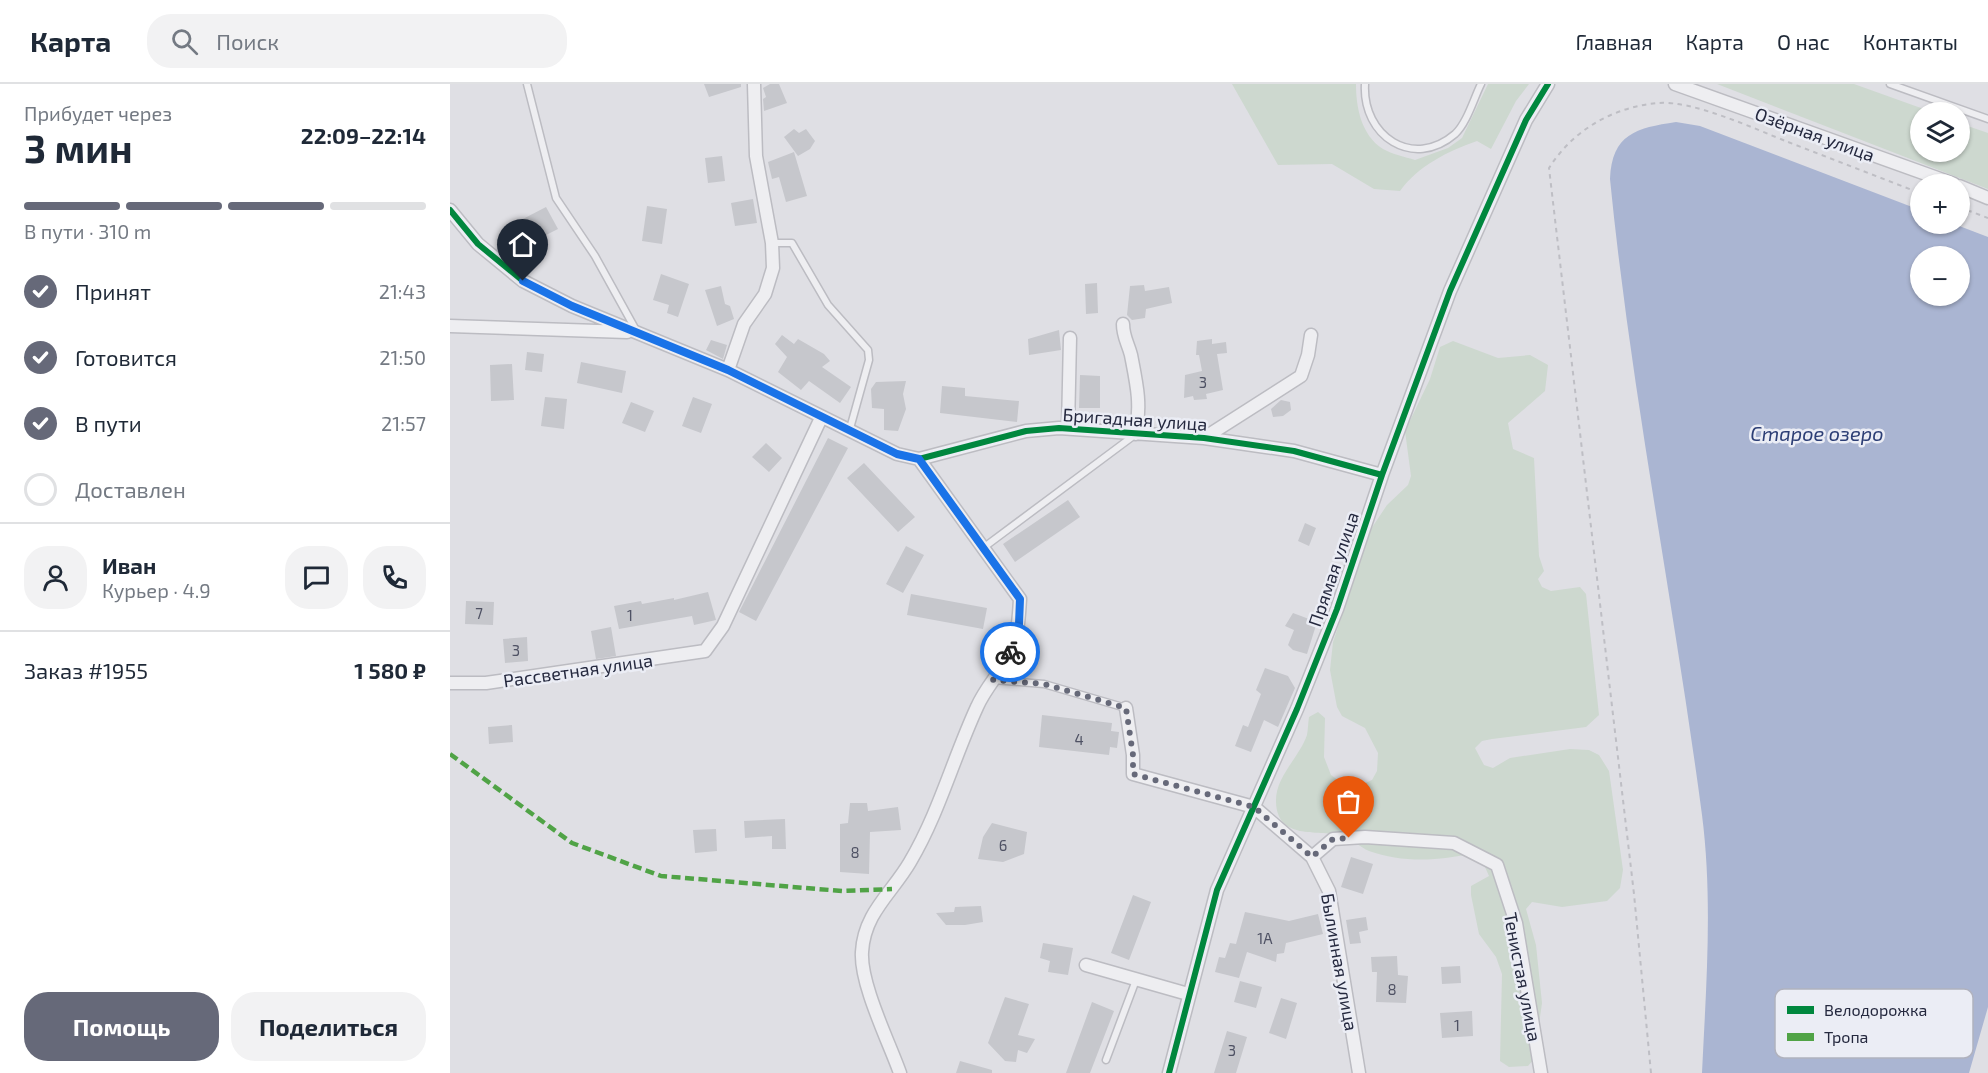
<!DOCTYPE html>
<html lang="ru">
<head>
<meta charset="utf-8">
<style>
  :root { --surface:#fff; --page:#f2f2f3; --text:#1f2937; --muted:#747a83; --line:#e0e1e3; --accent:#666979 }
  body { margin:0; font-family:"Exo 2",sans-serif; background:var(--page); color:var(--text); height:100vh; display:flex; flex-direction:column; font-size:22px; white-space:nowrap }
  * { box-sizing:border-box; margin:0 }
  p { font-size:20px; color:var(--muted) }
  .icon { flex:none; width:33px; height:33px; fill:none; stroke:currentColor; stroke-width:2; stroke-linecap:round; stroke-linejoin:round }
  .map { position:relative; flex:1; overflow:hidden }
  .panel { display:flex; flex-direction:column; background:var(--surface); width:450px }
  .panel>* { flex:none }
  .tools { position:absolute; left:1460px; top:18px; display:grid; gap:12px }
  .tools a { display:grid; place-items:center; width:60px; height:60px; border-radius:50%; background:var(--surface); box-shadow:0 2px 4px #0004; font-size:30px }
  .pin { position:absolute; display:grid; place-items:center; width:51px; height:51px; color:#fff; margin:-62px -26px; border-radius:50% 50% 50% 0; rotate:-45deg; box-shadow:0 0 6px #0007 }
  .pin .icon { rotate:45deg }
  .courier { position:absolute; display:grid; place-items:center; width:60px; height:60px; margin:-30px; border:4px solid #1a73e8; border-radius:50%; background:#fff; color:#222; box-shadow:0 2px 8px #0007 }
  .overview em { font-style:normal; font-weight:700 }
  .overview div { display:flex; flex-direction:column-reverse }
  .overview { display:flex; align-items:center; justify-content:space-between; height:102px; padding:0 24px }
  h1 { font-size:39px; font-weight:700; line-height:45px }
  .bar { display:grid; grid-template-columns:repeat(4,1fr); gap:9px 6px; align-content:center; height:72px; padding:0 24px }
  .bar i { height:8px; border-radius:4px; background:var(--line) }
  .bar .on { background:var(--accent) }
  .bar p { grid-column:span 4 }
  .line { display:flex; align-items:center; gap:15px; padding:0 24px; border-top:2px solid var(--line) }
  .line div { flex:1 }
  .round { display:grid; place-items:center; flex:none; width:63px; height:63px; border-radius:24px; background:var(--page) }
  ol { padding:0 24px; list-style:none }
  li { display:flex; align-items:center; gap:18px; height:66px }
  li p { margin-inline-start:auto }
  li .icon { padding:6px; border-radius:50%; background:var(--accent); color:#fff; stroke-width:4 }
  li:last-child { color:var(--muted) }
  li i { width:33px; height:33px; border:3px solid var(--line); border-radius:50% }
  .action { display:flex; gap:12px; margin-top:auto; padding:12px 24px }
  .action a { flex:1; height:69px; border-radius:24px; background:var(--accent); color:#fff; font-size:24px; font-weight:700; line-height:69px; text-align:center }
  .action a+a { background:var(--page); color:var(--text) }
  header { display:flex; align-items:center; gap:36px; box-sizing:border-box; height:84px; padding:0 30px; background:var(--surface); border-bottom:2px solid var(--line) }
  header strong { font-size:28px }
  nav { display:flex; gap:33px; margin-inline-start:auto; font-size:21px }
  .search { width:420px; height:54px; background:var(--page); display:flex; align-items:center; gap:15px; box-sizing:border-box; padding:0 21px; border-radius:24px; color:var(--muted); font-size:22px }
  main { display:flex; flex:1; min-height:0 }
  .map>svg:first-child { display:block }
  .green { fill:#cdd8cf }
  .water { fill:#aab5d2; fill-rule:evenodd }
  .building { fill:#c6c7cc }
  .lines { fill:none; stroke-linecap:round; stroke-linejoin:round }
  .lane-casing { stroke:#bcbcc2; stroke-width:9 }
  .street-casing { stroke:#bcbcc2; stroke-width:15 }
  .path { stroke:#bebec4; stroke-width:2; stroke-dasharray:4.5 4.5; stroke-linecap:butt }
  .lane { stroke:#eeeef1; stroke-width:6 }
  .street { stroke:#eeeef1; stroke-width:12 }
  .quiet { stroke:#50a346; stroke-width:4.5; stroke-dasharray:9 4.5; stroke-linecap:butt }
  .cycleway-casing { stroke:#ebedf5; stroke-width:10 }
  .cycleway { stroke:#00873e; stroke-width:6 }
  .done { stroke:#666979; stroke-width:6; stroke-dasharray:0 10.8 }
  .route { stroke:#1a73e8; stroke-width:8 }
  .labels { text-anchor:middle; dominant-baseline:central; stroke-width:5; stroke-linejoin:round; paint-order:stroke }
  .number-label { font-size:15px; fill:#4f5264 }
  .street-label { font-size:18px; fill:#25293f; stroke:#ebedf5 }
  .water-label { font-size:20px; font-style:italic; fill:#2c3e75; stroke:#ebedf5 }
  .key { fill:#ebedf5; stroke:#b0b2be; stroke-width:1.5 }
  .key-label { font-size:16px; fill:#25293f }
</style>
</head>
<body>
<header>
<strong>Карта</strong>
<div class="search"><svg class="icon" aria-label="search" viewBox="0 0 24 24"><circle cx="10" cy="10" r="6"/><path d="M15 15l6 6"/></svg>Поиск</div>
<nav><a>Главная</a><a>Карта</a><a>О нас</a><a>Контакты</a></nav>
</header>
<main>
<section class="panel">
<div class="overview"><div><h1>3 мин</h1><p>Прибудет через</p></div><em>22:09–22:14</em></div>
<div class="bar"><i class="on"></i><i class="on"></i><i class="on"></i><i></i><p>В пути · 310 m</p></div>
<ol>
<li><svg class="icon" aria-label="check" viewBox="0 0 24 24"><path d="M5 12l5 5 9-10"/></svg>Принят<p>21:43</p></li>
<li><svg class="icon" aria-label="check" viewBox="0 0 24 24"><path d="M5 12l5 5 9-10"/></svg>Готовится<p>21:50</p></li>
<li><svg class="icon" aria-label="check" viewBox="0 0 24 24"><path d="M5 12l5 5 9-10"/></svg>В пути<p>21:57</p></li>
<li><i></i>Доставлен</li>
</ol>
<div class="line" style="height:108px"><a class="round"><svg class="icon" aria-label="person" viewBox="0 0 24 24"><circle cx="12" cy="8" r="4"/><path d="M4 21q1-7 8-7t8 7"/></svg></a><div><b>Иван</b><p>Курьер · 4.9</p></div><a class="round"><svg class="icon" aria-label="chat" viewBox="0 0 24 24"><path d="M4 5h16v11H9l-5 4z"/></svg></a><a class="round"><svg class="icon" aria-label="phone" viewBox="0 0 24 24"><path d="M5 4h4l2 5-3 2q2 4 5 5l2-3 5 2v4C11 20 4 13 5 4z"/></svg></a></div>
<div class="line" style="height:78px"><div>Заказ #1955</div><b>1 580 ₽</b></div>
<div class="action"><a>Помощь</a><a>Поделиться</a></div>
</section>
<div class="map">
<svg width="1538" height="989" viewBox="0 0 1538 989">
  <rect width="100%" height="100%" fill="#dfdfe4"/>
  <path class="green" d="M782 0H906C906 23 911 51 933 65 942 70 955 73 965 76L998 64 1012 54 1038 0H1079L1066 17 1041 65 1027 57C998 67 968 82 950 107L924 105 882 80 828 81Z
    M1267 0H1404L1482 28H1470V68H1509V39L1538 49V105Z
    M1003 257 1048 274 1080 271 1098 281 1095 307 1058 339 1063 365 1084 374 1089 472 1094 487 1088 495 1092 503 1101 507 1130 503 1136 510 1149 631 1136 643 1042 655 1032 657 1025 664 1034 681 1043 684 1060 674 1120 665 1139 666 1149 671 1159 687 1173 786 1170 804 1157 817 1112 823 1082 818 1076 825 1086 861 1092 919 1084 975 1078 982 1059 983 1050 977 1052 890 1046 873 1029 850 1021 811V802L1039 792 1035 783 1023 769C990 777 952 779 919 767 909 763 901 753 891 751 867 746 827 756 826 718 825 693 849 674 857 651 858 646 858 639 859 633L868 628 875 634 874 673 881 691 896 702 906 703 922 696 927 687 928 669 915 644 892 632 887 623 880 586 883 558 921 445 937 421 958 401 961 392 955 347 980 295 990 263Z"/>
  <path class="water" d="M1226 38 1250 42 1470 126V140H1504L1538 153V923L1519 989H1252C1256 904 1263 816 1252 731 1224 519 1181 308 1160 95 1162 50 1186 44 1226 38ZM1470 172H1509V212H1470Z"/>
  <path class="building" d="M254 0H291V3L259 13Z
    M320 0H329L337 19 314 27 313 15 316 13 313 4Z
    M344 45 349 49 356 45 365 57 360 65 348 72 334 53Z
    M344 68 357 112 336 118 329 93 322 95 318 78Z
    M272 72 275 97 258 99 255 74Z
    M303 115 307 139 285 142 281 119Z
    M197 122 217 125 212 160 192 157Z
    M96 123 108 145 80 159 69 137Z
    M211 190 239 200 228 233 217 229 219 221 203 216Z
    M647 199 648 229 636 230 635 200Z
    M694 201 695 207 719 203 722 219 696 225 695 234 682 236 677 231 680 202Z
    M271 202 275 220 280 222 284 235 267 242 255 206Z
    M609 246 611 266 579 271 578 255Z
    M332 251 344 260 348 255 374 270 380 277 372 283 401 303 390 319 359 297 351 306 328 288 337 273 325 260Z
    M762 255V260L776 258 777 269 767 270 773 306 756 310 757 315 744 316 743 312 734 314 735 291 752 287 749 271H746L747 257Z
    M261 256 277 261 273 275 256 266Z
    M77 268 94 270 92 288 75 286Z
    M131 278 176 287 172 309 127 299Z
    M62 280 64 316 41 317 40 281Z
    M630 291 650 292V324H629Z
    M456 297 453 310 456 325 448 347 434 346V325L422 324 421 305 426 298Z
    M492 302 515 304V312L569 317 567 338 490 329Z
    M95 313 117 315 114 345 91 342Z
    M243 313 262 320 251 349 232 342Z
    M831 316 840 318 841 326 833 332 823 333 821 325Z
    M181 318 204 327 195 348 172 339Z
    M378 354 398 364 306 537 289 528Z
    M316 359 332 374 319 388 302 373Z
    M414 379 465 433 448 448 397 394Z
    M618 416 630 433 565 478 553 460Z
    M855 439 866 444 859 462 848 457Z
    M456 462 474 471 453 509 436 500Z
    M258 508 266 536 244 541 242 532 169 545 164 522 191 517 192 520 224 514V516Z
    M461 510 537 524 533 545 457 531Z
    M16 517 44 518 43 541 15 540Z
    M843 529 867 538 857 570 843 566 838 561 844 546 835 542Z
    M161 543 166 572 146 575 141 547Z
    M77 553 78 577 55 579 53 555Z
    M815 584 838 592 845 604 828 643 814 636 801 668 785 662 793 641 798 643 811 610 806 606Z
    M592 631 662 639 661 647 669 648 667 664 660 663 659 671 589 663Z
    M62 641 63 658 39 660 38 643Z
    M400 719H417L418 727 448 723 451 746 420 748 419 790 390 788V740L398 739Z
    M335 735 336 765H322V752L295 754 294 737Z
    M542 739 577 748 574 770 553 778 528 775 533 753Z
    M266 745 267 767 245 769 243 746Z
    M901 773 923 780 913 810 891 803Z
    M683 811 701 818 679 876 661 869Z
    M531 822 533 838 515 841H496L486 829 504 828 505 823Z
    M795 828 839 837 868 830 873 850 836 859 834 869 827 870 826 878 797 868 789 894 765 888 769 873 775 874 780 859 786 860Z
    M916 833 918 846 909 848 911 859 900 860 896 836Z
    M593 859 623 864 618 891 598 888 600 877 590 874Z
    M947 872 948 891 958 892 956 919 926 918 927 888H922L921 873Z
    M1010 882 1011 899 992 900 991 883Z
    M790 897 812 903 806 924 784 918Z
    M555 913 579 920 568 951 585 955 577 969 568 966 566 978 555 977 538 959Z
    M831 914 847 919 836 955 819 949Z
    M642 918 664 927 640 989H616Z
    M1022 927 1023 952 992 954 990 929Z
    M777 947 797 953 786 989H764Z
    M510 977 542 986V989H506Z"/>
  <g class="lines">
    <g class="lane-casing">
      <path id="lane" d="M77 0 106 114 145 172 187 248
        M915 0C912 52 963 86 1005 50 1017 39 1024 14 1031 0
        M1440 0 1538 35
        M322 159H342L378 221 418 266 419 276 399 348
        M533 464 686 350
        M543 596 594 600 676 624
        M656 976 686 896"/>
    </g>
    <g class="street-casing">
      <path id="street" d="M1225 0 1504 100
        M1509 102 1538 114
        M0 126 28 160 73 197 122 222 278 286 447 370 469 375 576 347 609 344 754 354 844 367 932 391
        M673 240C673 253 678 259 681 271 687 302 691 318 686 350
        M0 242 177 248
        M278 286 294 240 315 210 323 184 322 159 306 72 304 0
        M618 344 620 254
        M754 354 851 292 858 271 861 251
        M0 599H36L255 567 273 542 371 334
        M676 624 683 671V690L804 723 862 773 879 807 909 989
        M862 773 883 755 915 753 1004 759 1047 781 1066 839 1091 989
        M636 881 738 910
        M450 989C439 958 410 900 412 868 414 829 442 809 460 778 489 729 503 675 527 623 536 602 554 585 562 565 568 549 569 532 570 515L469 375
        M719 989 767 806 847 625 887 525 932 391 1000 207 1076 36 1098 0"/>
    </g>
    <path class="path" d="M1509 123 1538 134
      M1201 989 1184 810 1099 84C1123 46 1163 23 1208 19 1243 16 1305 45 1338 58 1382 75 1426 92 1470 109"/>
    <use href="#lane" class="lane"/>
    <use href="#street" class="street"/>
    <path class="quiet" d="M0 670 122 759 211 792 392 807 442 805"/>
    <g class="cycleway-casing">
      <path id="cycleway" d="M0 126 28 160 73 197 122 222 278 286 447 370 469 375 576 347 609 344 754 354 844 367 932 391
        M719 989 767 806 847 625 887 525 932 391 1000 207 1076 36 1098 0"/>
    </g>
    <use href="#cycleway" class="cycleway"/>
  </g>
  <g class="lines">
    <path class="done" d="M560 568 543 596 594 600 676 624 683 671V690L804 723 862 773 883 755 899 754"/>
    <path class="route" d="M73 197 122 222 278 286 447 370 469 375 570 515 569 540 560 568"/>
  </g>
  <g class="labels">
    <g class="number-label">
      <text x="753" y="298">3</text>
      <text x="29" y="529">7</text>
      <text x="180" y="531">1</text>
      <text x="66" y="566">3</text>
      <text x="629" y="655">4</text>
      <text x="553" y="761">6</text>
      <text x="405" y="768">8</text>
      <text x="815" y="854">1А</text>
      <text x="942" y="905">8</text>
      <text x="1007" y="941">1</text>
      <text x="782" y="966">3</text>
    </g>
    <g class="street-label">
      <text transform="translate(1365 50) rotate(20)">Озёрная улица</text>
      <text transform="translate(685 335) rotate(4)">Бригадная улица</text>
      <text transform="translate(883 485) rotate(-71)">Прямая улица</text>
      <text transform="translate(128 586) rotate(-8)">Рассветная улица</text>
      <text transform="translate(890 878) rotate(80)">Былинная улица</text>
      <text transform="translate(1073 893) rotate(79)">Тенистая улица</text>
    </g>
    <g class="water-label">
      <text x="1367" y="349">Старое озеро</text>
    </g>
  </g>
  <rect x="1325" y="905" width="198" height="69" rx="9" class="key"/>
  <rect x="1337" y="922" width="27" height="8" fill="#00873e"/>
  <rect x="1337" y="949" width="27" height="8" fill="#50a346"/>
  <g class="key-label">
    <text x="1374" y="932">Велодорожка</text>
    <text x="1374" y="959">Тропа</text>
  </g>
</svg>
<div class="tools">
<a><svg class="icon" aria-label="layers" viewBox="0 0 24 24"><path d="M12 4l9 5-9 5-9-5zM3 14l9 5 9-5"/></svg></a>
<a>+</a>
<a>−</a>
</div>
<div class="pin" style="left:899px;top:754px;background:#ea580c"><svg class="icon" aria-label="bag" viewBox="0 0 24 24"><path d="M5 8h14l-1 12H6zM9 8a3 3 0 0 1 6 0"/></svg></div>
<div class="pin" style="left:73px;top:197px;background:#1f2937"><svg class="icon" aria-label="home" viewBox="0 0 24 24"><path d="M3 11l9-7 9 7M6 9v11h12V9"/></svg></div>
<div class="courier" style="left:560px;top:568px"><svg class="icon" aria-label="bike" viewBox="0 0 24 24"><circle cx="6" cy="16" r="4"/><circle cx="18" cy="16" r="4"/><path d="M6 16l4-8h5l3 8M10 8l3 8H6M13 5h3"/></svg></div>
</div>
</main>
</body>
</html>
